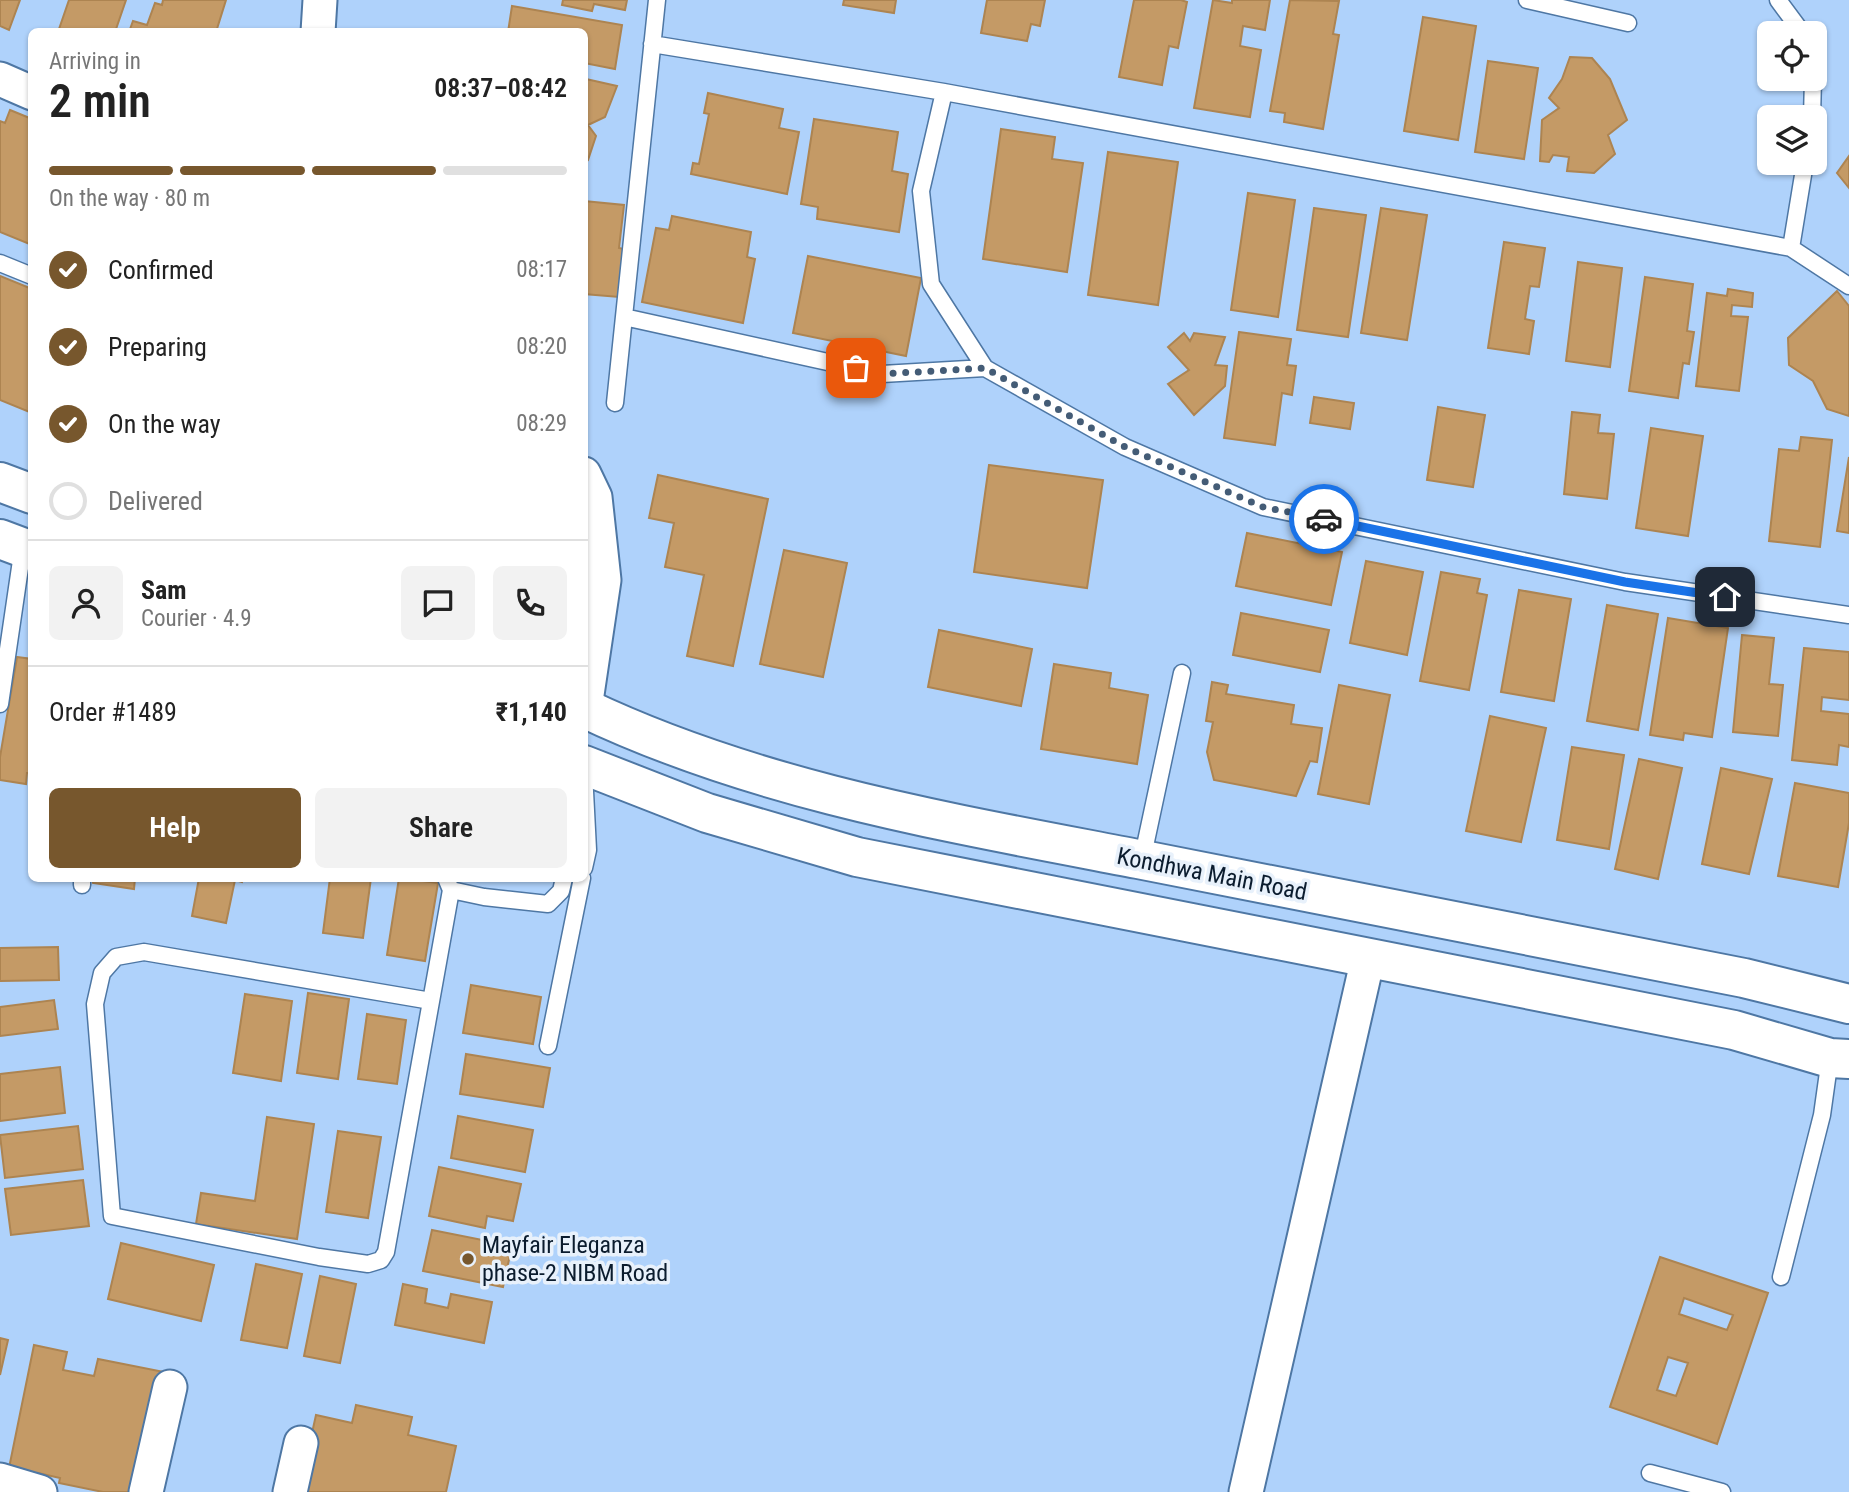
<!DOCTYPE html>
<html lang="en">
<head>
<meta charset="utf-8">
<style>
  :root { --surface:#fff; --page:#f2f2f2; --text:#222; --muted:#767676; --line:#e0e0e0; --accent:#77572d }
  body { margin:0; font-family:"Roboto Condensed",sans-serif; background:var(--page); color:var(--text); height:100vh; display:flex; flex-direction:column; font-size:26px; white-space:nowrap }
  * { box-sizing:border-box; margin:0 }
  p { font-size:23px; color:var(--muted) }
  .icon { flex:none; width:38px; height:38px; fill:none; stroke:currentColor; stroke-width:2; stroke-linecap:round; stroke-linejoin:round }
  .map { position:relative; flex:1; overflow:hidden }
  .side { position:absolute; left:28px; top:28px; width:560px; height:854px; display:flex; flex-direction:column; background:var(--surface); border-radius:10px; box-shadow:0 2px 5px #0004 }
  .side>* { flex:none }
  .tools { position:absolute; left:1757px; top:21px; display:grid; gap:14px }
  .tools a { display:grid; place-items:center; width:70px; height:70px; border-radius:10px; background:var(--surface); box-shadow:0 2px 5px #0004; font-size:35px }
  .pin { position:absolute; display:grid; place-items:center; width:60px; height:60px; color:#fff; margin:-30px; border-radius:14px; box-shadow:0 4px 10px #0006 }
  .courier { position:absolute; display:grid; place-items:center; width:70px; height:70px; margin:-35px; border:5px solid #1a73e8; border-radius:50%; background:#fff; color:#222; box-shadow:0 2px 9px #0007 }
  .headline em { font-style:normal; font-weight:600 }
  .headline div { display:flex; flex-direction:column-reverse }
  .headline { display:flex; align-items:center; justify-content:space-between; height:119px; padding:0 21px }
  h1 { font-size:46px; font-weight:600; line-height:52px }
  .bar { display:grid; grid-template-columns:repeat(4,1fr); gap:10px 7px; align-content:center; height:84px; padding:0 21px }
  .bar i { height:9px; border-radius:5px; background:var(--line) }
  .bar .current { background:var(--accent) }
  .bar p { grid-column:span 4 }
  .line { display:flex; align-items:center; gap:18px; padding:0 21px; border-top:2px solid var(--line) }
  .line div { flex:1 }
  .round { display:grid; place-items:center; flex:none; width:74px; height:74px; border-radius:10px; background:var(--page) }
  ol { padding:0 21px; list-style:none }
  li { display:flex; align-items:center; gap:21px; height:77px }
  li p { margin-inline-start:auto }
  li .icon { padding:7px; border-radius:50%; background:var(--accent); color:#fff; stroke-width:4 }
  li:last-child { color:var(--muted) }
  li i { width:38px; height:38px; border:4px solid var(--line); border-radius:50% }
  .action { display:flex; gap:14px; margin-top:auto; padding:14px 21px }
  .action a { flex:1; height:80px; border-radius:10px; background:var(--accent); color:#fff; font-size:28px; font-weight:600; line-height:80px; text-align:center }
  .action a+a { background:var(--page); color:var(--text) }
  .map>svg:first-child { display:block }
  .building { fill:#c49a66; stroke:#ad8451; stroke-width:2; fill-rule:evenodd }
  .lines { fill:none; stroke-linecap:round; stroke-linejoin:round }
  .service-casing { stroke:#4e77a4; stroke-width:19 }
  .minor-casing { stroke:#4e77a4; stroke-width:37 }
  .primary-casing { stroke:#4e77a4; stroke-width:42 }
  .service { stroke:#fff; stroke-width:16 }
  .minor { stroke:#fff; stroke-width:33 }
  .primary { stroke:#fff; stroke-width:38 }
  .done { stroke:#445c76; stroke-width:7; stroke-dasharray:0 12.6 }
  .route { stroke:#1a73e8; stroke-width:9 }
  .poi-dot { fill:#77572d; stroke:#e8f1fb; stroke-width:2.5 }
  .labels { text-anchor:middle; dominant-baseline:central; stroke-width:7; stroke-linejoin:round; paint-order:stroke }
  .street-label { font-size:24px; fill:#0b1c2e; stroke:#e8f1fb }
  .poi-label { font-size:24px; fill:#0b1c2e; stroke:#e8f1fb; text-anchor:start }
</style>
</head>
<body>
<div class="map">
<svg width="1849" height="1492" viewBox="0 0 1849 1492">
  <rect width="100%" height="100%" fill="#afd2fb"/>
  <path class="building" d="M0 0H20L9 30 0 26Z
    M69 0H126L115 32H58Z
    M163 0H226L216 32H129L133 21 147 25 155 3 162 5Z
    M563 0H627L625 10 594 4 592 11 562 5Z
    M844 0H896L894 13 843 5Z
    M987 0H1045L1040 26 1031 24 1027 41 981 33Z
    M1134 0H1181L1187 2 1178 48 1169 46 1162 85 1119 77Z
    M1213 0 1232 3V0H1270L1265 30 1243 26 1240 46 1261 50 1250 117 1194 108Z
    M1290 0 1339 1 1333 34 1339 35 1323 129 1284 122 1285 113 1270 111Z
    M512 6 622 25 615 69 584 63V32H508Z
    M1423 17 1476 26 1458 140 1404 131Z
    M1570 57 1592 58 1610 79 1627 120 1608 135 1615 154 1594 173 1567 171 1569 157 1553 155 1549 162 1540 161 1542 120 1559 108 1549 98 1562 79Z
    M1488 61 1538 68 1524 159 1475 152Z
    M586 79 617 86 605 117 588 125 596 136 588 160 584 159Z
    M708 93 783 109 779 128 799 132 787 194 691 174 693 163 699 164 709 114 704 113Z
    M10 110 32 119V245L0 232V121L5 123Z
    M814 119 898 132 892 171 908 174 899 232 817 219 818 207 801 204Z
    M1001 129 1055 137 1052 159 1083 163 1067 272 983 259Z
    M1108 152 1178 162 1158 305 1088 295Z
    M1849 156V188L1837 173Z
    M1248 193 1295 200 1278 317 1231 310Z
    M584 201 624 205 619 248 624 249 619 297 584 294Z
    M1314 208 1366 215 1348 337 1297 330Z
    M1381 208 1427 215 1407 340 1361 333Z
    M672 216 751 232 747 257 755 259 743 323 642 302 656 228 669 230Z
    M1504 242 1545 248 1539 287 1530 286 1525 319 1534 321 1529 354 1488 348Z
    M808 256 921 278 906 356 793 333Z
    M1578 262 1622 268 1610 367 1566 361Z
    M0 276 32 289V413L0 400Z
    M1645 277 1693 284 1687 331 1694 332 1689 364 1683 363 1678 398 1629 391Z
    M1728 289 1753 293 1752 307 1732 305 1731 316 1748 317 1739 391 1696 386 1707 293 1727 296Z
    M1837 291 1849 306V416L1827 409 1813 381 1789 365 1788 338Z
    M1239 332 1291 339 1287 365 1296 366 1292 395 1282 393 1275 445 1224 438Z
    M1184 333 1190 341 1194 333 1225 337 1215 365 1227 366 1225 386 1194 415 1168 384 1189 370 1168 347Z
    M1314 397 1354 403 1350 429 1310 423Z
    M1438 407 1485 415 1473 487 1427 480Z
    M1572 412 1600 415 1598 433 1614 434 1607 499 1564 494Z
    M1651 428 1703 436 1688 536 1636 528Z
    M1801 437 1832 440 1820 547 1769 541 1779 449 1799 451Z
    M1849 457V533L1837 531Z
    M989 465 1103 480 1087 588 974 572Z
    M658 475 768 499 733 666 687 656 704 575 665 567 674 523 649 518Z
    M1247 533 1342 552 1331 605 1236 586Z
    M784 550 847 563 823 677 760 664Z
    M1366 561 1423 572 1407 655 1350 643Z
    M1441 572 1480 579 1477 593 1487 595 1469 690 1420 681Z
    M1519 590 1571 599 1554 701 1501 692Z
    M1607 605 1658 614 1638 730 1587 721Z
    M1241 613 1329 630 1320 672 1233 655Z
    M1668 618 1728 628 1712 737 1684 733 1683 740 1650 735Z
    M939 630 1032 649 1021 706 928 687Z
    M1742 635 1774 638 1769 684 1783 685 1778 736 1733 732Z
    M1804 648 1849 652V700L1822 697 1821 711 1849 714V747L1839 745 1837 765 1792 760Z
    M17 657 32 659V773H27L26 784 0 780V757Z
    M1054 664 1111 673 1109 688 1148 695 1137 764 1041 749Z
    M1212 682 1228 685 1226 694 1294 705 1291 724 1322 728 1317 762 1310 761 1296 796 1214 780 1207 752 1213 722 1206 721Z
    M1339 685 1390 695 1369 804 1318 794Z
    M1490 716 1546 728 1521 842 1466 831Z
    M1572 747 1624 755 1609 849 1557 840Z
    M1639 759 1682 768 1658 879 1615 869Z
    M1721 768 1772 779 1749 874 1702 864Z
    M1795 783 1849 793V823L1838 887 1778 876Z
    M93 878H135L134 889 93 883Z
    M199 878H243L242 882 235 880 226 923 192 916Z
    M330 878H371L363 938 323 933Z
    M399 878 438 883 425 961 387 955Z
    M58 947 59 980 0 981V948Z
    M471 985 541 997 533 1044 463 1033Z
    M308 993 349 999 338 1079 297 1073Z
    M245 994 292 1001 281 1081 233 1073Z
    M54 1000 58 1029 0 1036V1007Z
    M367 1014 406 1020 397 1084 358 1079Z
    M466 1054 550 1068 543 1107 460 1094Z
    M60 1067 65 1113 0 1121V1074Z
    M458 1116 533 1130 525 1172 451 1158Z
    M267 1117 314 1124 297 1239 196 1224 201 1193 255 1201Z
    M78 1126 83 1169 5 1178 0 1135Z
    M338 1131 381 1137 368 1218 326 1212Z
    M439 1167 521 1184 513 1221 487 1216 485 1228 429 1216Z
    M83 1180 89 1226 11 1235 5 1189Z
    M432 1230 512 1246 503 1287 423 1271Z
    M121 1243 214 1265 201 1321 108 1299Z
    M1660 1257 1768 1293 1717 1444 1610 1407ZM1684 1298 1733 1315 1727 1330 1679 1314ZM1668 1357 1688 1363 1676 1396 1657 1390Z
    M256 1264 302 1274 287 1348 241 1340Z
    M320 1276 356 1284 340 1363 304 1356Z
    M403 1284 427 1289 425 1303 448 1308 451 1294 492 1302 484 1343 395 1325Z
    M0 1338 8 1340 0 1375Z
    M34 1345 67 1352 63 1370 94 1376 98 1359 164 1372 134 1492H103L59 1483 60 1478 38 1473 37 1478 8 1473Z
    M356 1405 412 1417 408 1435 456 1446 446 1492H299L316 1415 352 1423Z"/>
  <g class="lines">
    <g class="service-casing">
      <path id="service" d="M1527 0 1628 23
        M1778 0 1798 27 1800 33
        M652 44 944 92 1791 248
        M944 92 921 191 931 284 985 368 1125 447 1263 507 1625 582 1849 615
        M1812 117 1813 79
        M1805 163 1791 248 1849 286
        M0 263 32 276
        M624 317 882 374 985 368
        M615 403 657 0
        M0 704 23 547
        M584 772 588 850 584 868
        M1142 860 1182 673
        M82 885V878
        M451 890 484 897 548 904 561 891 564 878
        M431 1001 144 952 116 957 102 973 95 1004 112 1216 319 1257 368 1264 381 1260 386 1252 451 890 446 878
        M548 1046 582 878
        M1781 1277 1822 1115 1830 1058
        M1650 1473 1722 1492"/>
    </g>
    <g class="minor-casing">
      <path id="minor" d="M318 32 320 0
        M0 79 32 93
        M584 474 595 497 604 580 585 708
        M0 1480 40 1492
        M146 1492 170 1387
        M290 1492 301 1443
        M1246 1492 1368 958"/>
    </g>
    <g class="primary-casing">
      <path id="primary" d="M0 482 32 494
        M0 539 32 551
        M584 708C758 791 951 823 1138 859 1340 899 1542 939 1744 978L1849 1004
        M584 765 707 813 857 857 1734 1030 1830 1058 1849 1059"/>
    </g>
    <use href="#service" class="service"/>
    <use href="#minor" class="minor"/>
    <use href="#primary" class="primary"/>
  </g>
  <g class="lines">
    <path class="done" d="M856 368 882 374 985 368 1125 447 1263 507 1324 519"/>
    <path class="route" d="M1324 519 1625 582 1725 597"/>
  </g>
  <circle class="poi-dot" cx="468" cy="1259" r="7"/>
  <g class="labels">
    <g class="street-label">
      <text transform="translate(1212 874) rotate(11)">Kondhwa Main Road</text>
    </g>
    <g class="poi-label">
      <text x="482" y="1245">Mayfair Eleganza<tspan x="482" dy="28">phase-2 NIBM Road</tspan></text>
    </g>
  </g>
</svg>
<div class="tools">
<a><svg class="icon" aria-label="locate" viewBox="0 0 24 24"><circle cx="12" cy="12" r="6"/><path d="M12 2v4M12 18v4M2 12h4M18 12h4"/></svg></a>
<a><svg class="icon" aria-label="layers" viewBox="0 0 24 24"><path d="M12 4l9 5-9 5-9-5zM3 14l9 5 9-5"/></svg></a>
</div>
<div class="pin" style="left:856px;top:368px;background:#ea580c"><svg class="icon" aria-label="bag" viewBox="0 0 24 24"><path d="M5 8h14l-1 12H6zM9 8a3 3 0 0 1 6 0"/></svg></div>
<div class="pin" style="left:1725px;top:597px;background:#1f2937"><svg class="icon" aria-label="home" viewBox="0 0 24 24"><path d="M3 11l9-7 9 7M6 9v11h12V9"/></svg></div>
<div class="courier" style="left:1324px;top:519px"><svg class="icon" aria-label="car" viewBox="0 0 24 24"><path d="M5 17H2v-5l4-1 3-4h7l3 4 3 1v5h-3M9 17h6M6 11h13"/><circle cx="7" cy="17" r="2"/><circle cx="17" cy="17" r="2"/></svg></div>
<section class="side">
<div class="headline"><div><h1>2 min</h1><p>Arriving in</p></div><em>08:37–08:42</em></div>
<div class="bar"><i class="current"></i><i class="current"></i><i class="current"></i><i></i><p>On the way · 80 m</p></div>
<ol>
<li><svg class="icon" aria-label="check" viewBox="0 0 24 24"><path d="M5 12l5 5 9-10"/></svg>Confirmed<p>08:17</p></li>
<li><svg class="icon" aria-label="check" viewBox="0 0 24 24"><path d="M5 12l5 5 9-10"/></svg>Preparing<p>08:20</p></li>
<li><svg class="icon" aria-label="check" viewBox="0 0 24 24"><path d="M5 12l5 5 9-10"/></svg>On the way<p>08:29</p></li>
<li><i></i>Delivered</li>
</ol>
<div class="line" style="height:126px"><a class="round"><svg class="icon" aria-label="person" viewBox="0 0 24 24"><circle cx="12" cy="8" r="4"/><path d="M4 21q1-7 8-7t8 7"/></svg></a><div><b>Sam</b><p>Courier · 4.9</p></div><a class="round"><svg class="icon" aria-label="chat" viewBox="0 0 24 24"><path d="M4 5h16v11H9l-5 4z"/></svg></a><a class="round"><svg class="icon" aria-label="phone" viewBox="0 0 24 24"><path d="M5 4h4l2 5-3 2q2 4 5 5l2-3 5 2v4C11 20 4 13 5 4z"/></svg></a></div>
<div class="line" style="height:91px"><div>Order #1489</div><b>₹1,140</b></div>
<div class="action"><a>Help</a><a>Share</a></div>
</section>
</div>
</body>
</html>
